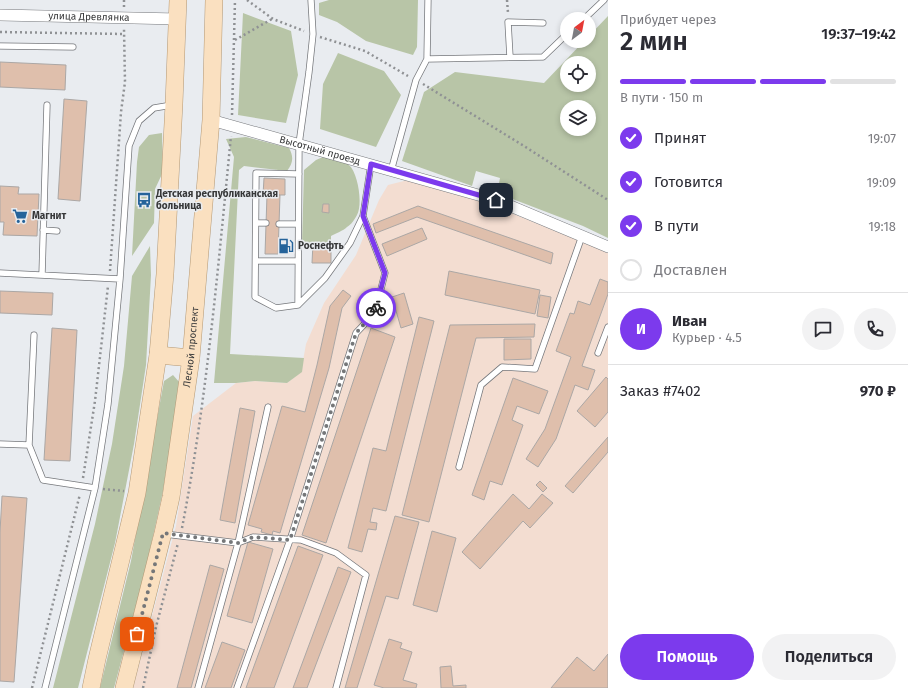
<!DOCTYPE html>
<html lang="ru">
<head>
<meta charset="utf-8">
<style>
  :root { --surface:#fff; --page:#f2f2f3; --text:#2b2b33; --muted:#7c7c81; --line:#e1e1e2; --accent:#7c3aed }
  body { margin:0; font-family:"Fira Sans",sans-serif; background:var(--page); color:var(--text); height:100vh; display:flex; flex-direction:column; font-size:15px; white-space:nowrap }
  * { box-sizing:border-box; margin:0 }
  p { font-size:13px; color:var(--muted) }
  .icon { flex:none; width:22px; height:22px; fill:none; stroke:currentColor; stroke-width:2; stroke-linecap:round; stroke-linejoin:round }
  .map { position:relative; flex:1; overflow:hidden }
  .details { display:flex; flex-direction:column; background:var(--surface); width:300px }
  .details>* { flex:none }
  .needle { width:26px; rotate:32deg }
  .controls { position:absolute; left:560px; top:12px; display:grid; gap:8px }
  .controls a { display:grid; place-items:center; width:36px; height:36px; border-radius:50%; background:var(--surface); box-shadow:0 2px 6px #0003; font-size:20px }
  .pin { position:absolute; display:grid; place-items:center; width:34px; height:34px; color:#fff; margin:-17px; border-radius:8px; box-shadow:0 2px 6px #0006 }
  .courier { position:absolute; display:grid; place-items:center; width:40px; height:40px; margin:-20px; border:3px solid #7c3aed; border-radius:50%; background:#fff; color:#222; box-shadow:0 1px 5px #0007 }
  .headline em { font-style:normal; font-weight:600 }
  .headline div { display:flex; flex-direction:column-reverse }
  .headline { display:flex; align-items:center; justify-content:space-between; height:68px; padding:0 12px }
  h1 { font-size:26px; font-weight:600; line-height:30px }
  .bar { display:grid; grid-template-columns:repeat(4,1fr); gap:6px 4px; align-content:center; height:48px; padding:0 12px }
  .bar i { height:5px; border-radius:3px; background:var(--line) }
  .bar .on { background:var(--accent) }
  .bar p { grid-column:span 4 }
  .line { display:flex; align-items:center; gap:10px; padding:0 12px; border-top:1px solid var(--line) }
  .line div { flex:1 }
  .round { display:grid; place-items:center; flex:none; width:42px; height:42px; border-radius:21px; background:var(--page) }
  ol { padding:0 12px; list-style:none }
  li { display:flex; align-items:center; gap:12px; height:44px }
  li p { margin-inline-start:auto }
  li .icon { padding:4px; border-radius:50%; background:var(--accent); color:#fff; stroke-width:4 }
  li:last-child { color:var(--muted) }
  li i { width:22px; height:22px; border:2px solid var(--line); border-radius:50% }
  .primary-button { display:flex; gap:8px; margin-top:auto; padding:8px 12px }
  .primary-button a { flex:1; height:46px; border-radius:24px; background:var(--accent); color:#fff; font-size:16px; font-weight:600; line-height:46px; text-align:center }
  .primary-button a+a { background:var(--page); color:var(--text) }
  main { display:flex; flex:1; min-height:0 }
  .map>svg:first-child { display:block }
  .industrial { fill:#f3ddd1 }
  .green { fill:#b8c5a7; fill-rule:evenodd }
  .building { fill:#dfbfac; stroke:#aba7a5 }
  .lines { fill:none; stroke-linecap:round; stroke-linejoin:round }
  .lane-casing { stroke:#76787c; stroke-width:7 }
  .street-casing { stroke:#76787c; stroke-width:12 }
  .primary-casing { stroke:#b39875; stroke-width:18 }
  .path { stroke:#8f9194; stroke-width:2.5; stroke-dasharray:2 3; stroke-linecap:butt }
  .lane { stroke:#fff; stroke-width:5.5 }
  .street { stroke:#fff; stroke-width:11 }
  .primary { stroke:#fae0c0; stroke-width:17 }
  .done { stroke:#757779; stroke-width:4; stroke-dasharray:0 7.2 }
  .route { stroke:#7c3aed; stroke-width:5 }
  .labels { text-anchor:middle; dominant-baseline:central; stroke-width:3; stroke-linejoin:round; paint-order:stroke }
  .street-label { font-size:10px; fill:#373839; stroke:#e9ecf0 }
  .poi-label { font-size:10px; font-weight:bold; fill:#373839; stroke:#e9ecf0; text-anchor:start }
</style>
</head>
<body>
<main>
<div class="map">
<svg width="608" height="688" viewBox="0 0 608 688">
  <rect width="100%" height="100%" fill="#e9ecf0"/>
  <path class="industrial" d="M408 180 489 204 600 249 608 253V688H133L176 526 193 416 236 383 255 381 287 383 301 372 306 344 324 303 356 255 379 200 388 185Z"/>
  <path class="green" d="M329 0H418L417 47 413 55 366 41 337 22 319 15V3Z
    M243 13 291 31 298 75 286 123 238 115Z
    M608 16V238L583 226 497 193 500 178 476 171 472 186 402 161 424 92 455 72 544 83 584 41H589V36ZM567 63H589V85H567ZM567 107H589V129H567Z
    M338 53 384 71 401 95 376 147 320 129 323 84Z
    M162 133 163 172 155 189 154 223 132 256 137 162 139 147 149 135Z
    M246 137 289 148C294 157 293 163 287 171L244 166 239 170 230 354 304 358 302 372 287 383 255 381 236 383H214L234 157 226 139Z
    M323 157C332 158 343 159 349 165 358 173 363 204 357 215 355 219 351 225 347 227 343 231 336 233 331 236V243L302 244 304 170 316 160Z
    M150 246 151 275 146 365 134 444 115 543 78 688H53L95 524 112 444 124 366 132 276Z
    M173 375 180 383 163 491 146 568 114 688H100L131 561 164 381Z"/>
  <path class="building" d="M0 62 66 65 65 90 0 87Z
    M64 99 87 101 80 201 58 199Z
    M264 178 285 179V195H263Z
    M0 186 19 187 18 194H39L37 236 3 235 4 222H0Z
    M267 195H280L278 254H265Z
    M323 204H329V213L322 212Z
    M418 206 553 253 551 264 417 217 376 233 373 224Z
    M422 228 427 239 387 256 382 244Z
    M313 243H331V263H312Z
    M449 271 540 290 535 314 445 295Z
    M600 279 608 282V294L582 366 595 370 588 390 575 385 556 439 538 467 526 459 545 429 571 357 556 351 570 313 574 314 578 301 590 305Z
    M343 290 351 296 342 308 329 368 280 533 273 531 272 535 261 532 262 529 248 525 282 406 305 412 317 365 330 306Z
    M0 291 53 293 52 315 0 313Z
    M404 293 413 324 401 328 392 297Z
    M540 295 551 297 548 318 537 316Z
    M419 317 434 321 386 511 373 508 370 522 377 523 376 530 368 529 362 552 348 548 373 448 386 451Z
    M535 324 534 337 476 338 429 522 402 515 450 325Z
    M52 328 77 330 70 461 44 460Z
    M371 328 395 337 326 543 302 535Z
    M504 339H531V359L504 360Z
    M606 377 608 379V412L595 427 577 411Z
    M513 378 548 391 539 414 517 406 512 420 523 425 502 485 490 481 484 500 472 495Z
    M240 408 255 411 235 523 220 520Z
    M608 437V452L573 493 565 486Z
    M540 481 547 488 543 492 536 485Z
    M513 494 529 509 542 494 553 503 530 528 523 521 480 569 462 552Z
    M2 496 27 498 14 682 0 681V532Z
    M395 516 419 522 398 599 386 596 357 688H345Z
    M432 531 456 538 437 612 413 605Z
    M248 542 273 549 252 623 227 616Z
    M298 546 323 555 274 688H246Z
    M210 565 224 569 191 688H177Z
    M338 567 351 572 307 688H293Z
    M389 639 402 643 400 648 412 652 403 680 417 684 416 688H384L374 685Z
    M222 642 245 650 231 688H205Z
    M608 654V688H551L577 657 594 671Z
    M451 666 453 686 466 685V688H441L440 667Z"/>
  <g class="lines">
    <g class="lane-casing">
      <path id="lane" d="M584 19 604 0
        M0 46 73 47
        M510 57 508 22 543 23
        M427 59 543 57 567 34
        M391 171 416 80 427 59 428 0
        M299 174 256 173 255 297 276 308 298 305 325 278 350 243 363 216 371 164
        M256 223H266
        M279 224H298
        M43 230 57 231
        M256 261H298
        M0 273 120 279
        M42 275 47 105
        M298 305 299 144 309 72 313 34 311 0
        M598 353 608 327
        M0 444 29 445 34 335
        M29 445 43 480 95 488
        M459 467 481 385 502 367 535 369 582 236
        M165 534 238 543 253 537 301 540 336 553 366 575 336 688
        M45 688 95 488 108 404 120 279 129 146 139 121 154 108 172 105
        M198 688 238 543 268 407
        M237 688 290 540 356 333 375 313 385 273 363 216"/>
    </g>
    <g class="street-casing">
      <g id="street">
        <path id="s1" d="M0 15 178 19"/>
        <path id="s2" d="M211 120 496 200 608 247"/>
      </g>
    </g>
    <g class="primary-casing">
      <g id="primary">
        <path d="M158 355 191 358"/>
        <path d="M91 688 97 659 137 493 158 355 165 274 174 104 178 0"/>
        <path id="s3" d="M124 688 163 533 171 497 191 358 211 120 214 0"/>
      </g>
    </g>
    <path class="path" d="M124 0V8
      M247 0 273 19 304 31
      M507 0 508 13
      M0 32 124 34
      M320 37 365 51 408 76
      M235 40 272 19
      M423 84 524 146 608 200
      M232 115 235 0
      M110 271 121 112 125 82 124 29
      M83 478 95 401 108 286
      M103 489 124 491
      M182 528C207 399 218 267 231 136
      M32 688 80 494
      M143 688 156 627 178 543"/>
    <use href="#lane" class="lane"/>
    <use href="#street" class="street"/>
    <use href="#primary" class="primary"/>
  </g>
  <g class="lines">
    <path class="done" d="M137 634 163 533 238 543 253 537 290 540 356 333 375 312 376 308"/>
    <path class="route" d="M376 308 385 273 363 216 371 164 496 200"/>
  </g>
  <defs>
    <g id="bus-bare" transform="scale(1.2)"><path d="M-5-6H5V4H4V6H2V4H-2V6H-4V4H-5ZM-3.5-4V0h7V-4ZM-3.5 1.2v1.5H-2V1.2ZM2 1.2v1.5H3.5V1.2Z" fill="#25639a" stroke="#e9ecf0" stroke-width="2.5" paint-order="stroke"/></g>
    <g id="supermarket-bare" transform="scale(1.2)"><path d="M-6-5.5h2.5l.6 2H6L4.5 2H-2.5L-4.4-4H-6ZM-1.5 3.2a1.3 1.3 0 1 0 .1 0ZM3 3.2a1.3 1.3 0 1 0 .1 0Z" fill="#25639a" stroke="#e9ecf0" stroke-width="2.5" paint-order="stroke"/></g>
    <g id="fuel-bare" transform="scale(1.2)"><path d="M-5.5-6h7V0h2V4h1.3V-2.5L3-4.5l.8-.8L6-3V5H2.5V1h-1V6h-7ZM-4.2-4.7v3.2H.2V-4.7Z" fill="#25639a" stroke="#e9ecf0" stroke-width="2.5" paint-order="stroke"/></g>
  </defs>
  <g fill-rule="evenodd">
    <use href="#bus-bare" x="144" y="200"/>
    <use href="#supermarket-bare" x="20" y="216"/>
    <use href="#fuel-bare" x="286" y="246"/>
  </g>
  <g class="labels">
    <g class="street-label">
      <text stroke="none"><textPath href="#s1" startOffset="89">улица Древлянка</textPath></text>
      <text stroke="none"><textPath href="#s2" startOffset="113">Высотный проезд</textPath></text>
      <text stroke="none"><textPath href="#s3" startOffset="348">Лесной проспект</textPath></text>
    </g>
    <g class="poi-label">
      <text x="156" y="194">Детская республиканская<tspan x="156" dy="12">больница</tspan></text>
      <text x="32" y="216">Магнит</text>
      <text x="298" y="246">Роснефть</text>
    </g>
  </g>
</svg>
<div class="controls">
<a><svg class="needle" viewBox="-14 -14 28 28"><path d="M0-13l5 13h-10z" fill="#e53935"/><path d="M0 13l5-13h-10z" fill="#7c7c81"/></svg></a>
<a><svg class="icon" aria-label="locate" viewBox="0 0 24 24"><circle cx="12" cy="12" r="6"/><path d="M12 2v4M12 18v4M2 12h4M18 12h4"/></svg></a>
<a><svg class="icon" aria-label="layers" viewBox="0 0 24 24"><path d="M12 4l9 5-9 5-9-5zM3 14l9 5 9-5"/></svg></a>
</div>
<div class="pin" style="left:137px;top:634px;background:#ea580c"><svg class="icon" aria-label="bag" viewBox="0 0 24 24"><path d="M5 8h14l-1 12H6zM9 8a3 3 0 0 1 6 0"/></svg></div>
<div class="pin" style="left:496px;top:200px;background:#1f2937"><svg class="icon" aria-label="home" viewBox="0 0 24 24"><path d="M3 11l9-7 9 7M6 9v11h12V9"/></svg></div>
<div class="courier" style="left:376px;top:308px"><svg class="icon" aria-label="bike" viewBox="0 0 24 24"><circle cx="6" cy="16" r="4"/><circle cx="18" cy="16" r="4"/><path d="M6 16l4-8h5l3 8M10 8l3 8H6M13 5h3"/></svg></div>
</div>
<section class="details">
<div class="headline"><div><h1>2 мин</h1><p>Прибудет через</p></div><em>19:37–19:42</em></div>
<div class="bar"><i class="on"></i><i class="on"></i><i class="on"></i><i></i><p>В пути · 150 m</p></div>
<ol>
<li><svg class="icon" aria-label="check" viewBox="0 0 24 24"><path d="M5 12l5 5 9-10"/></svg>Принят<p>19:07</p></li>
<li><svg class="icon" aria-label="check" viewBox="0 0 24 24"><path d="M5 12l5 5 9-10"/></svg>Готовится<p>19:09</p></li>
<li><svg class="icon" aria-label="check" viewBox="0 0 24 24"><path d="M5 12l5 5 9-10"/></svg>В пути<p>19:18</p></li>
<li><i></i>Доставлен</li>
</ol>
<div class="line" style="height:72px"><b class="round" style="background:var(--accent);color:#fff">И</b><div><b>Иван</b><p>Курьер · 4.5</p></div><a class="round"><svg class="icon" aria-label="chat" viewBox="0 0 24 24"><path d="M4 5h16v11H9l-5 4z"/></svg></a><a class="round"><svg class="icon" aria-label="phone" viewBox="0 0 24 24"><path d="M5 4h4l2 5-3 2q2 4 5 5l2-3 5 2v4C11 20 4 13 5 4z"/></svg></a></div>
<div class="line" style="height:52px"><div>Заказ #7402</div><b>970 ₽</b></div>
<div class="primary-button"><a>Помощь</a><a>Поделиться</a></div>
</section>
</main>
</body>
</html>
